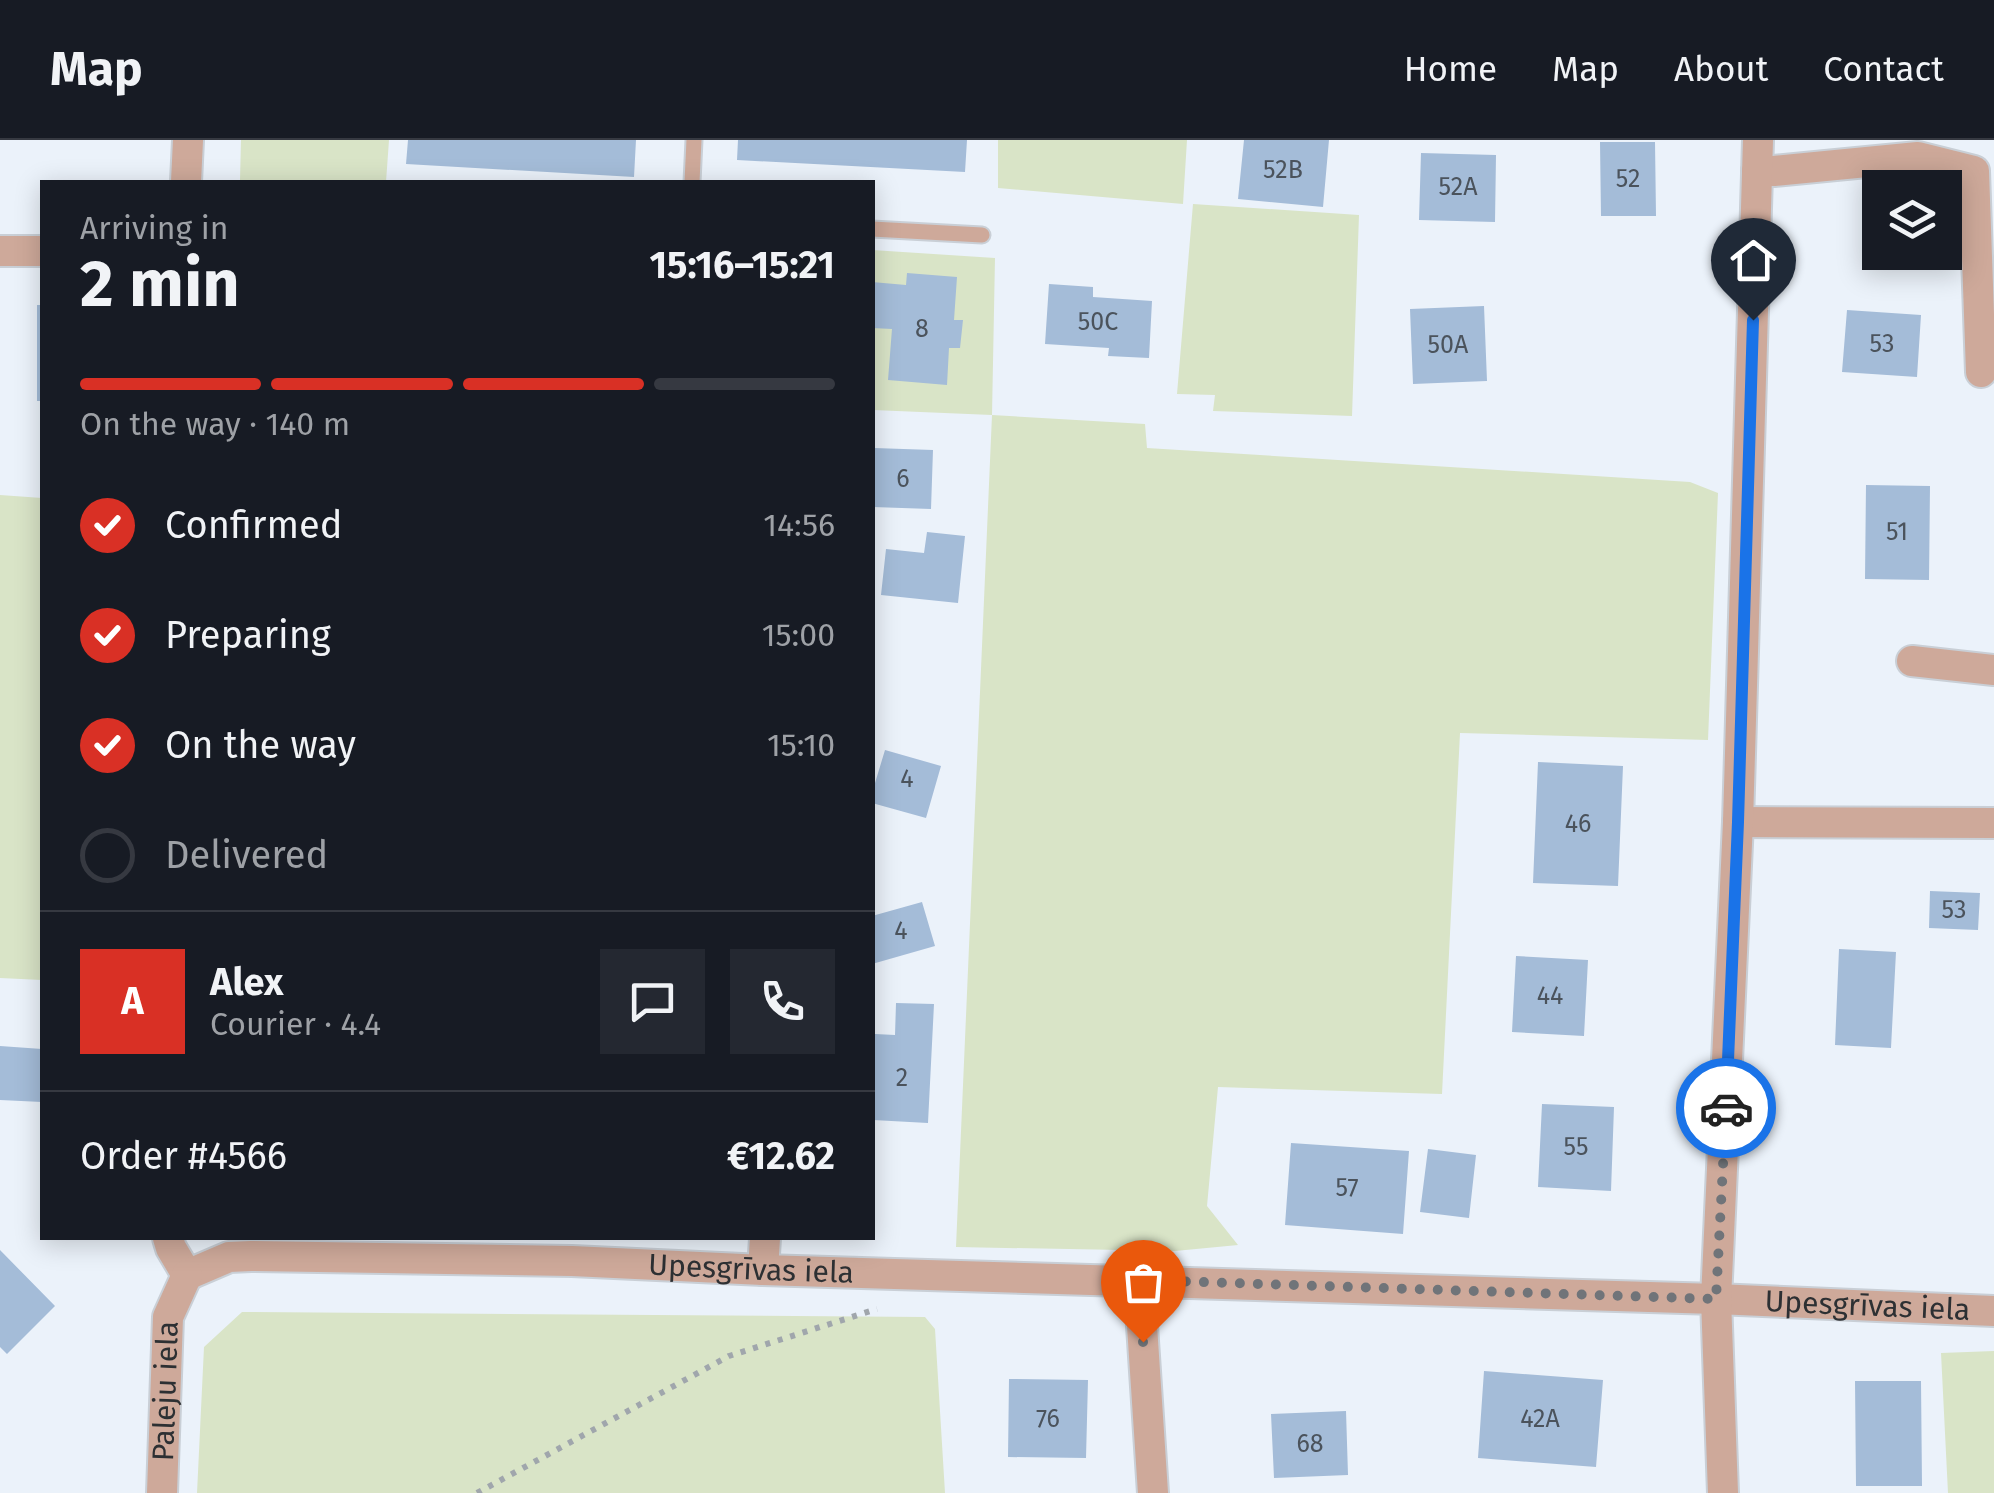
<!DOCTYPE html>
<html lang="en">
<head>
<meta charset="utf-8">
<style>
  :root { --surface:#171b24; --page:#242831; --text:#f1f3f6; --muted:#9ea1a6; --line:#363941; --accent:#d93025 }
  body { margin:0; font-family:"Fira Sans",sans-serif; background:var(--page); color:var(--text); height:100vh; display:flex; flex-direction:column; font-size:38px; white-space:nowrap }
  * { box-sizing:border-box; margin:0 }
  p { font-size:32px; color:var(--muted) }
  .icon { flex:none; width:55px; height:55px; fill:none; stroke:currentColor; stroke-width:2; stroke-linecap:round; stroke-linejoin:round }
  .map { position:relative; flex:1; overflow:hidden }
  .side { position:absolute; left:40px; top:40px; width:835px; height:1060px; display:flex; flex-direction:column; background:var(--surface); border-radius:0px; box-shadow:0 5px 25px #0003 }
  .side>* { flex:none }
  .fabs { position:absolute; left:1862px; top:30px; display:grid; gap:20px }
  .fabs a { display:grid; place-items:center; width:100px; height:100px; border-radius:0px; background:var(--surface); box-shadow:0 5px 25px #0003; font-size:50px }
  .pin { position:absolute; display:grid; place-items:center; width:85px; height:85px; color:#fff; margin:-102px -42px; border-radius:50% 50% 50% 0; rotate:-45deg; box-shadow:0 0 10px #0007 }
  .pin .icon { rotate:45deg }
  .courier { position:absolute; display:grid; place-items:center; width:100px; height:100px; margin:-50px; border:8px solid #1a73e8; border-radius:50%; background:#fff; color:#222; box-shadow:0 2px 12px #0007 }
  .overview em { font-style:normal; font-weight:700 }
  .overview div { display:flex; flex-direction:column-reverse }
  .overview { display:flex; align-items:center; justify-content:space-between; height:170px; padding:0 40px }
  h1 { font-size:65px; font-weight:700; line-height:75px }
  .bar { display:grid; grid-template-columns:repeat(4,1fr); gap:15px 10px; align-content:center; height:120px; padding:0 40px }
  .bar i { height:12px; border-radius:8px; background:var(--line) }
  .bar .current { background:var(--accent) }
  .bar p { grid-column:span 4 }
  .line { display:flex; align-items:center; gap:25px; padding:0 40px; border-top:2px solid var(--line) }
  .line div { flex:1 }
  .round { display:grid; place-items:center; flex:none; width:105px; height:105px; border-radius:0px; background:var(--page) }
  ol { padding:0 40px; list-style:none }
  li { display:flex; align-items:center; gap:30px; height:110px }
  li p { margin-inline-start:auto }
  li .icon { padding:10px; border-radius:50%; background:var(--accent); color:#fff; stroke-width:4 }
  li:last-child { color:var(--muted) }
  li i { width:55px; height:55px; border:5px solid var(--line); border-radius:50% }
  header { display:flex; align-items:center; gap:60px; box-sizing:border-box; height:140px; padding:0 50px; background:var(--surface); border-bottom:2px solid var(--line) }
  header strong { font-size:48px }
  nav { display:flex; gap:55px; margin-inline-start:auto; font-size:35px }
  .map>svg:first-child { display:block }
  .green { fill:#d9e4c7 }
  .building { fill:#a4bcd8 }
  .lines { fill:none; stroke-linecap:round; stroke-linejoin:round }
  .lane-casing { stroke:#c9cfd6; stroke-width:19 }
  .street-casing { stroke:#c9cfd6; stroke-width:34 }
  .path { stroke:#a0a6ac; stroke-width:6; stroke-dasharray:5 8; stroke-linecap:butt }
  .lane { stroke:#cea99a; stroke-width:15 }
  .street { stroke:#cea99a; stroke-width:30 }
  .done { stroke:#707479; stroke-width:10; stroke-dasharray:0 18 }
  .route { stroke:#1a73e8; stroke-width:12 }
  .labels { text-anchor:middle; dominant-baseline:central; stroke-width:10; stroke-linejoin:round; paint-order:stroke }
  .number-label { font-size:25px; fill:#4b535c }
  .street-label { font-size:30px; fill:#2d3033; stroke:#fff }
</style>
</head>
<body>
<header>
<strong>Map</strong>
<nav><a>Home</a><a>Map</a><a>About</a><a>Contact</a></nav>
</header>
<div class="map">
<svg width="1994" height="1353" viewBox="0 0 1994 1353">
  <rect width="100%" height="100%" fill="#ebf2fa"/>
  <path class="green" d="M241 0H389L386 42 240 40Z
    M998 0H1187L1183 64 998 48Z
    M1193 64 1359 75 1352 276 1213 271 1215 255 1177 254Z
    M872 110 995 118 992 275 1145 284 1147 308 1690 342 1718 353 1708 600 1460 593 1442 954 1218 947 1207 1066 1238 1105 1175 1111 956 1107 992 275 873 270Z
    M0 355 42 358V840L0 838Z
    M242 1172 925 1177 935 1189 945 1353H197L204 1207Z
    M1994 1211V1353H1948L1941 1213Z"/>
  <path class="building" d="M408 0H636L634 37 406 24Z
    M738 0H967L965 32 737 20Z
    M1244 0H1329L1323 67 1238 59Z
    M1600 2H1655L1656 76H1601Z
    M1421 13 1496 15 1495 82 1419 80Z
    M907 133 957 137 954 180H963L960 208H949L947 245 888 240 892 189 872 188V142L906 145Z
    M1049 144 1093 147V157L1152 161 1149 218 1108 216 1109 208 1045 204Z
    M37 165H42V261H37Z
    M1484 166 1487 241 1413 244 1410 169Z
    M1847 170 1921 175 1917 237 1842 232Z
    M874 308 933 310 931 369 873 367Z
    M1866 345 1930 346 1929 440 1865 439Z
    M927 392 965 396 958 463 881 455 886 409 924 413Z
    M885 610 941 626 926 678 872 663V653Z
    M1538 622 1623 626 1618 746 1533 743Z
    M1930 751 1980 753 1978 790 1929 788Z
    M922 762 935 806 872 824V776Z
    M1839 809 1896 812 1891 908 1835 905Z
    M1516 816 1588 820 1584 896 1512 892Z
    M896 863 934 864 928 983 873 980 875 894 895 895Z
    M0 906 42 909V962L0 960Z
    M1542 964 1614 967 1611 1051 1538 1047Z
    M1291 1003 1409 1011 1403 1094 1285 1085Z
    M1428 1009 1476 1015 1469 1078 1420 1072Z
    M0 1110 55 1166 7 1214 0 1207Z
    M1484 1231 1603 1240 1596 1327 1478 1318Z
    M1009 1239 1088 1240 1086 1318 1008 1317Z
    M1855 1241H1921L1922 1346H1856Z
    M1346 1271 1348 1335 1274 1338 1271 1274Z"/>
  <g class="lines">
    <g class="lane-casing">
      <path id="lane" d="M692 42 694 0
        M872 89 982 95"/>
    </g>
    <g class="street-casing">
      <g id="street">
        <path d="M1757 31H1774L1918 17 1974 31 1981 232"/>
        <path d="M186 42 188 0"/>
        <path d="M0 111H42"/>
        <path d="M1912 521 1994 530"/>
        <path d="M1738 682 1994 683"/>
        <path d="M168 1098 171 1108 187 1135"/>
        <path d="M763 1130 765 1098"/>
        <path id="s1" d="M187 1135 229 1117 251 1116 572 1121 763 1130 1716 1159 1994 1171"/>
        <path d="M1139 1140 1153 1353"/>
        <path id="s2" d="M162 1353 168 1177 187 1135"/>
        <path d="M1723 1353 1716 1159 1738 682 1758 0"/>
      </g>
    </g>
    <path class="path" d="M477 1353 729 1216 877 1169"/>
    <use href="#lane" class="lane"/>
    <use href="#street" class="street"/>
  </g>
  <g class="lines">
    <path class="done" d="M1143 1202 1140 1140 1716 1159 1726 968"/>
    <path class="route" d="M1726 968 1738 682 1753 180"/>
  </g>
  <g class="labels">
    <g class="number-label">
      <text x="1283" y="30">52B</text>
      <text x="1628" y="39">52</text>
      <text x="1458" y="47">52A</text>
      <text x="1098" y="182">50C</text>
      <text x="922" y="189">8</text>
      <text x="1882" y="204">53</text>
      <text x="1448" y="205">50A</text>
      <text x="903" y="339">6</text>
      <text x="1897" y="392">51</text>
      <text x="907" y="639">4</text>
      <text x="1578" y="684">46</text>
      <text x="1954" y="770">53</text>
      <text x="901" y="791">4</text>
      <text x="1550" y="856">44</text>
      <text x="902" y="938">2</text>
      <text x="1576" y="1007">55</text>
      <text x="1347" y="1048">57</text>
      <text x="1048" y="1279">76</text>
      <text x="1540" y="1279">42A</text>
      <text x="1310" y="1304">68</text>
    </g>
    <g class="street-label">
      <text stroke="none"><textPath href="#s1" startOffset="568">Upesgrīvas iela</textPath></text>
      <text stroke="none"><textPath href="#s1" startOffset="1685">Upesgrīvas iela</textPath></text>
      <text stroke="none"><textPath href="#s2" startOffset="102">Paleju iela</textPath></text>
    </g>
  </g>
</svg>
<div class="fabs">
<a><svg class="icon" aria-label="layers" viewBox="0 0 24 24"><path d="M12 4l9 5-9 5-9-5zM3 14l9 5 9-5"/></svg></a>
</div>
<div class="pin" style="left:1143px;top:1202px;background:#ea580c"><svg class="icon" aria-label="bag" viewBox="0 0 24 24"><path d="M5 8h14l-1 12H6zM9 8a3 3 0 0 1 6 0"/></svg></div>
<div class="pin" style="left:1753px;top:180px;background:#1f2937"><svg class="icon" aria-label="home" viewBox="0 0 24 24"><path d="M3 11l9-7 9 7M6 9v11h12V9"/></svg></div>
<div class="courier" style="left:1726px;top:968px"><svg class="icon" aria-label="car" viewBox="0 0 24 24"><path d="M5 17H2v-5l4-1 3-4h7l3 4 3 1v5h-3M9 17h6M6 11h13"/><circle cx="7" cy="17" r="2"/><circle cx="17" cy="17" r="2"/></svg></div>
<section class="side">
<div class="overview"><div><h1>2 min</h1><p>Arriving in</p></div><em>15:16–15:21</em></div>
<div class="bar"><i class="current"></i><i class="current"></i><i class="current"></i><i></i><p>On the way · 140 m</p></div>
<ol>
<li><svg class="icon" aria-label="check" viewBox="0 0 24 24"><path d="M5 12l5 5 9-10"/></svg>Confirmed<p>14:56</p></li>
<li><svg class="icon" aria-label="check" viewBox="0 0 24 24"><path d="M5 12l5 5 9-10"/></svg>Preparing<p>15:00</p></li>
<li><svg class="icon" aria-label="check" viewBox="0 0 24 24"><path d="M5 12l5 5 9-10"/></svg>On the way<p>15:10</p></li>
<li><i></i>Delivered</li>
</ol>
<div class="line" style="height:180px"><b class="round" style="background:var(--accent);color:#fff">A</b><div><b>Alex</b><p>Courier · 4.4</p></div><a class="round"><svg class="icon" aria-label="chat" viewBox="0 0 24 24"><path d="M4 5h16v11H9l-5 4z"/></svg></a><a class="round"><svg class="icon" aria-label="phone" viewBox="0 0 24 24"><path d="M5 4h4l2 5-3 2q2 4 5 5l2-3 5 2v4C11 20 4 13 5 4z"/></svg></a></div>
<div class="line" style="height:130px"><div>Order #4566</div><b>€12.62</b></div>
</section>
</div>
</body>
</html>
